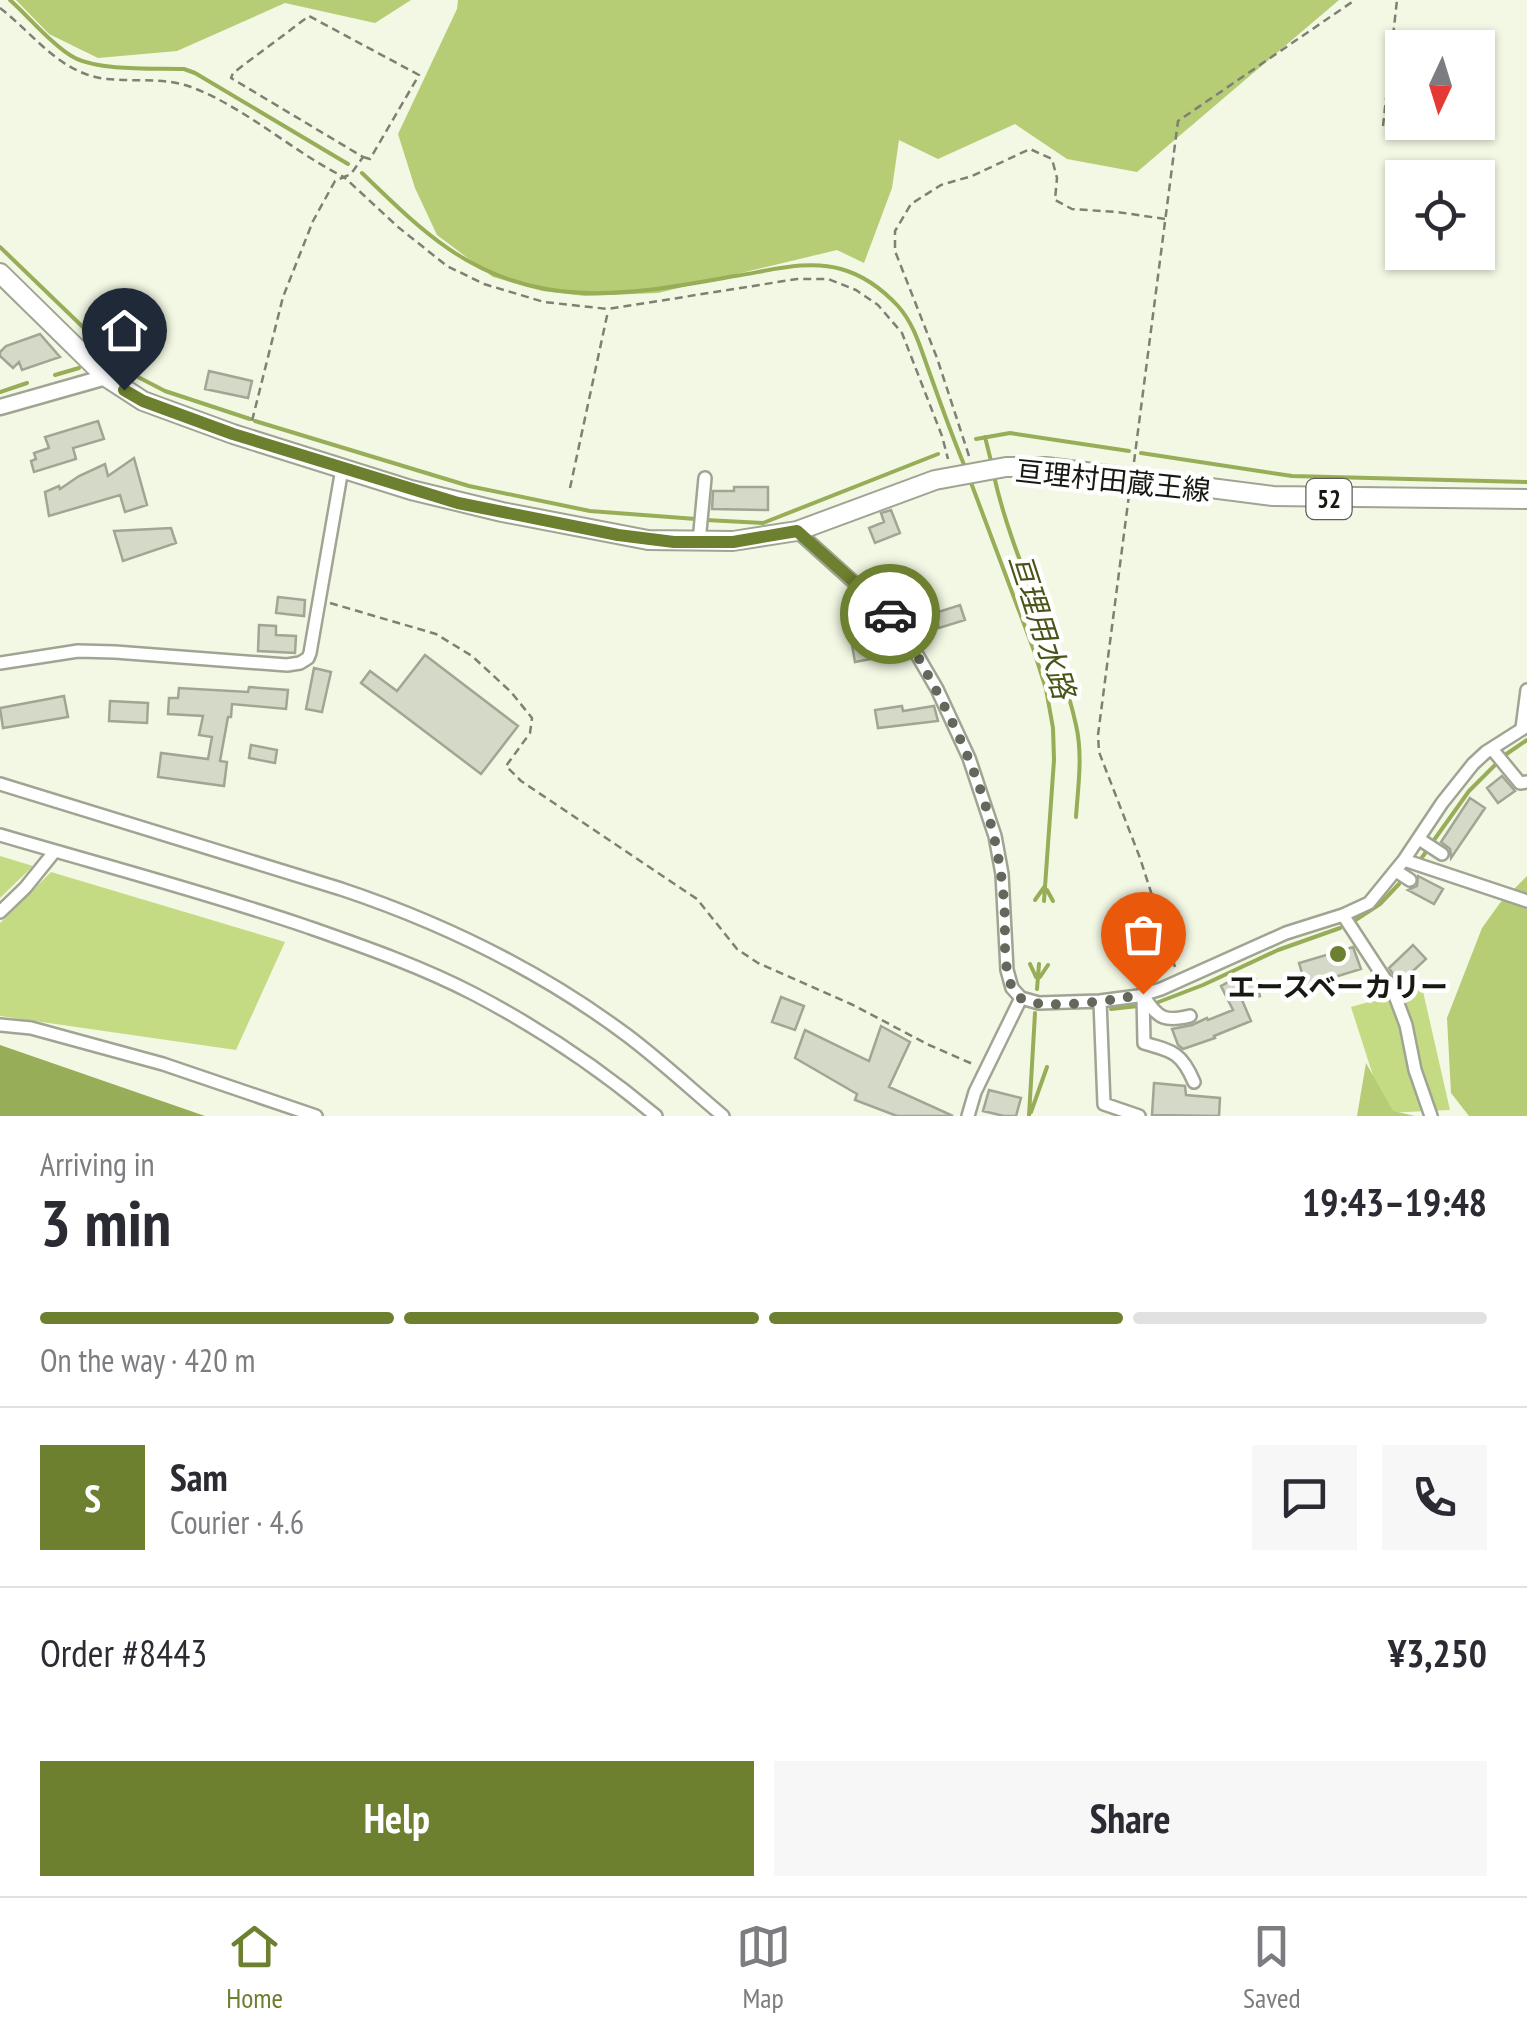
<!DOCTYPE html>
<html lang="en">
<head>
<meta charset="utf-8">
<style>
  :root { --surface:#fff; --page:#f7f7f7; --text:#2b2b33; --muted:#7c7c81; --line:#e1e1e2; --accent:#6d802f }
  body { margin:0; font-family:"PT Sans Narrow","Noto Sans JP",sans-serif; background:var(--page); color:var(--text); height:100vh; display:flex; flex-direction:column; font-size:38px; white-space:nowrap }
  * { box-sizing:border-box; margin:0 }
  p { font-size:32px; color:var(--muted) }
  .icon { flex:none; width:55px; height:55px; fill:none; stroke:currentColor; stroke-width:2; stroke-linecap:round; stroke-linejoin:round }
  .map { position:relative; height:1116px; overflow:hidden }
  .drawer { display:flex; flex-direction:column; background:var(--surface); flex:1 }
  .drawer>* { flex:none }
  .needle { width:65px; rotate:184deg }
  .buttons { position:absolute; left:1385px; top:30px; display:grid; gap:20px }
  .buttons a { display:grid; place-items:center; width:110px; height:110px; border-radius:0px; background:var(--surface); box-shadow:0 2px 8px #0004; font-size:50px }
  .pin { position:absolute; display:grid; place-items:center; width:85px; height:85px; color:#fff; margin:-102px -42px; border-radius:50% 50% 50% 0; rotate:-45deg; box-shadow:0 0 10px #0007 }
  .pin .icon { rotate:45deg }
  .courier { position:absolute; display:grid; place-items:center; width:100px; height:100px; margin:-50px; border:8px solid #6d802f; border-radius:50%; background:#fff; color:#222; box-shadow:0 2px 12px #0007 }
  .headline em { font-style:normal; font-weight:700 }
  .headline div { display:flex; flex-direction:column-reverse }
  .headline { display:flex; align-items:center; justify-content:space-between; height:170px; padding:0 40px }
  h1 { font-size:65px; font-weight:700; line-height:75px }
  .bar { display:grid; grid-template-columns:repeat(4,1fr); gap:15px 10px; align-content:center; height:120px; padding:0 40px }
  .bar i { height:12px; border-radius:8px; background:var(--line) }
  .bar .current { background:var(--accent) }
  .bar p { grid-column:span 4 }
  .line { display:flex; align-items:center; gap:25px; padding:0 40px; border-top:2px solid var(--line) }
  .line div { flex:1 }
  .round { display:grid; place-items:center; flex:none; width:105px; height:105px; border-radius:0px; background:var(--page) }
  .primary-button { display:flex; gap:20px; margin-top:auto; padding:20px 40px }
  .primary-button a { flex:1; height:115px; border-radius:0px; background:var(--accent); color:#fff; font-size:40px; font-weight:700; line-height:115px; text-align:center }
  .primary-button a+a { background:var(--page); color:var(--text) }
  .menu { display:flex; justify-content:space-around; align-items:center; height:140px; border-top:2px solid var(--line); background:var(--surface); font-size:28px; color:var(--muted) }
  .menu a { display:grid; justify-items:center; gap:5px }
  .menu .current { color:var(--accent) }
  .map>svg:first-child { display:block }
  .green { fill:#c4db84 }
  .forest { fill:#b6cc75 }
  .water { fill:#98ad57 }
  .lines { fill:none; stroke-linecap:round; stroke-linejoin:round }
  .stream { stroke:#98ad57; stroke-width:4 }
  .building { fill:#d4dac7; stroke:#a1a694; stroke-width:2.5 }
  .minor-casing { stroke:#9fa592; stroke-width:16 }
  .tertiary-casing { stroke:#9fa592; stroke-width:19 }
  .primary-casing { stroke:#9fa592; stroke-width:22 }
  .path { stroke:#7d8073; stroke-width:2.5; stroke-dasharray:8 5; stroke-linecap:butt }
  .minor { stroke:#fff; stroke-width:11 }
  .tertiary { stroke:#fff; stroke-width:14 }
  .primary { stroke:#fff; stroke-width:18 }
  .done { stroke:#64675c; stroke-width:10; stroke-dasharray:0 18 }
  .route { stroke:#6d802f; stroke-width:12 }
  .poi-dot { fill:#6d802f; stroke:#fff; stroke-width:4 }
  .labels { text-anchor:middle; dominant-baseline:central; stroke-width:9; stroke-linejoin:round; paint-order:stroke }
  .shield { fill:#fff; stroke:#5d5e59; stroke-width:2.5 }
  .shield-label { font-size:25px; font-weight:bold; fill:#171912 }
  .street-label { font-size:28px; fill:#171912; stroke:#fff }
  .poi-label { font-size:28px; font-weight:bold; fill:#171912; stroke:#fff }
  .water-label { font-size:30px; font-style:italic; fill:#485517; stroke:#fff }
</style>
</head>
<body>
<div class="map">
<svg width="1527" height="1116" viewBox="0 0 1527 1116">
  <rect width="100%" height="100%" fill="#f2f8e4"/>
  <path class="green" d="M0 856 33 866 0 898Z
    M51 872 285 942 236 1050 0 1016V923Z
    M1422 987 1450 1110 1385 1113 1351 1007Z"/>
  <path class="forest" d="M16 0H411L375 23 285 3 177 51 98 58 49 34Z
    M458 0H1339L1137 172 1067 159 1015 124 938 159 899 140 892 188 864 263 837 250 658 293 585 296 542 291 493 277 437 235 415 188 398 134 457 9Z
    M1527 876V1116H1469L1451 1093 1447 1018 1482 928 1500 903Z
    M1366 1063 1393 1111 1415 1116H1357Z"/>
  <path class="water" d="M0 1045 205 1116H0Z"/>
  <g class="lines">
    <path class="stream" d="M10 0C28 16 55 48 75 58 101 71 154 68 184 69L195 73 348 164
      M362 173C418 227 465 275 546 289 608 300 673 287 735 276 769 271 807 259 841 269 863 275 882 289 898 306 915 325 921 350 930 374 941 405 952 436 965 467
      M0 247 116 359 138 377 165 391 250 419
      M55 375 79 368
      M0 392 27 383
      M255 421 469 486 590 511 696 519
      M985 437 991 461
      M976 439 1010 433 1129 451
      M1141 453 1292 476 1527 482
      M994 476C1013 561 1057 639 1076 725 1083 755 1078 787 1076 817
      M970 480 1033 648 1046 689 1053 728 1054 760 1044 901
      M706 520 763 523 938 454
      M1505 755 1527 740
      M1434 840 1469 791 1498 762
      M1420 860 1426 852
      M1047 890 1053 901
      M1035 900 1045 886
      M1354 921 1380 904 1399 884
      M1030 964 1036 977
      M1040 977 1048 965
      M1037 989 1039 964
      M1156 1003 1203 985 1278 950 1340 928
      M1111 1009 1138 1006
      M1031 1112 1047 1067
      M1029 1116 1035 1013"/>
  </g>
  <path class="building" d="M40 334 60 357 22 370 19 362 13 368 0 356V352L6 346Z
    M209 371 252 381 248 398 205 389Z
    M98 421 104 439 73 448 76 459 34 472 31 461 36 459 34 453 49 448 45 437Z
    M134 458 147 505 125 512 120 495 49 516 45 492 59 486 60 489 79 476 105 464 108 476Z
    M734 487H768V510L712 509 713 491H734Z
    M891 510 900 533 875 543 869 528 884 522 881 513Z
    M171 528 176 543 123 561 114 531Z
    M278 597 305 600 304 616 276 613Z
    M960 605 965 620 939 628 935 613Z
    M259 625 276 626V635L296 636 295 653 258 651Z
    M893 637 896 654 855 662 852 645Z
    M425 655 518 726 481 774 361 683 370 671 397 691Z
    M314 668 331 672 322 712 306 709Z
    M249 687 288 690 286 709 232 704 231 717H228L220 761 227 762 224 786 158 777 161 753 208 759 212 737 199 735 203 716 168 714 169 698H178L179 688 248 692Z
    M64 696 68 717 3 728 0 708Z
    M110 701 148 703 147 723 109 721Z
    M902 706 903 711 934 706 938 721 878 728 875 710Z
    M251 745 277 750 275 763 249 758Z
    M1502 776 1515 791 1498 803 1487 788Z
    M1470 798 1485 808 1451 858 1450 849 1441 842Z
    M1418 876 1443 889 1434 904 1408 890 1417 886Z
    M1413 945 1426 959 1399 984 1389 968Z
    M1353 947 1361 969 1306 986 1299 963Z
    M1236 978 1239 983 1256 979 1260 996 1242 1000 1251 1021 1214 1036 1215 1038 1183 1049 1178 1045 1172 1029 1192 1025 1207 1018 1208 1020 1233 1010 1221 986Z
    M781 997 804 1006 795 1030 772 1022Z
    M881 1026 910 1042 889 1087 953 1116H897L855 1100 857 1094 795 1058 805 1030 869 1061Z
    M1154 1083 1185 1086 1186 1095 1220 1098 1219 1116 1152 1115Z
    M989 1090 1021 1098 1016 1116H1004L983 1111Z"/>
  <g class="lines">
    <g class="minor-casing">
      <path id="minor" d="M797 531 898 622 937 689 969 758 995 836 1002 874 1007 970 1012 988 1021 998 1039 1003 1100 1001 1138 996 1161 989 1286 933 1343 915 1369 903 1404 860 1442 803 1473 764 1486 752 1527 726
        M699 542 705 478
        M0 663 78 651 115 652 287 665 300 663 308 658 310 653 342 469
        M1522 728 1527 690
        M1492 749 1520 783 1527 782
        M0 784 341 889C443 923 541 971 628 1036 661 1061 691 1089 723 1116
        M0 835C102 865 205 892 305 926 362 946 420 966 474 994 539 1028 600 1069 656 1116
        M1419 839 1442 854
        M1404 860 1527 901
        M1396 871 1410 880
        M0 912 25 888 55 851
        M1343 915 1394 993 1406 1025 1415 1070 1431 1116
        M1143 994 1144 1043C1173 1051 1182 1053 1194 1082
        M1145 998C1158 1019 1166 1022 1190 1016
        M1100 1001 1104 1104 1139 1116
        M0 1025 31 1028 163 1064 316 1116
        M968 1116 975 1092 1021 998"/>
    </g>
    <g class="tertiary-casing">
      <path id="tertiary" d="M0 407 106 377"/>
    </g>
    <g class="primary-casing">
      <path id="primary" d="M0 273 106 377 143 401 233 434 411 490 502 512 648 540 733 541 797 531 935 480 1006 467H1046L1273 496 1527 499"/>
    </g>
    <path class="path" d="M0 8C35 35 60 74 107 79 135 82 164 77 191 87 245 107 293 152 344 177L335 181 313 221 283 297 252 421
      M1383 126 1397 0
      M363 157 370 159 419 75 309 16 233 73 231 78 363 157 351 174 344 177 398 227 447 266 484 284 544 302 608 309 797 279H828L856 290 878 305 902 333 942 436 948 459
      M969 456 937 358 895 251V231L911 204 941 185 972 176 1030 149 1052 159 1057 178 1055 200 1072 209 1117 212 1165 219
      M1134 462 1178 121 1355 0
      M570 488 608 311
      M1129 495 1098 735 1099 752 1140 858 1175 967
      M330 603 436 634 472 656 511 692 532 718 530 733 506 766 521 781 697 899 737 949 758 963 853 1005 929 1045 975 1065"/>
    <use href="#minor" class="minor"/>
    <use href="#tertiary" class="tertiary"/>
    <use href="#primary" class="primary"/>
  </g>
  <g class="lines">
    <path class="done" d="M890 614 898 622C954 719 1001 806 1005 920 1005 940 1002 987 1022 999 1043 1011 1118 1000 1143 994"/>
    <path class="route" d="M124 390 143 401 233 434 458 503 618 535 674 542H733L797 531 890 614"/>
  </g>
  <circle class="poi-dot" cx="1338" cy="954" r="10"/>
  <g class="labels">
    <rect class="shield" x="1306.5" y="479" width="45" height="40" rx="8"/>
    <g class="shield-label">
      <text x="1329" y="499">52</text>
    </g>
    <g class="street-label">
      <text transform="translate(1113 480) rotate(6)">亘理村田蔵王線</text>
    </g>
    <g class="poi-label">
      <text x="1338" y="986">エースベーカリー</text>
    </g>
    <g class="water-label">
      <text transform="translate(1043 626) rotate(72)">亘理用水路</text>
    </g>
  </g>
</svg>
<div class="buttons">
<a><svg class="needle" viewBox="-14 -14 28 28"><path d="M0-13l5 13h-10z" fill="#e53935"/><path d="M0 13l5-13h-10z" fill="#7c7c81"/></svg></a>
<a><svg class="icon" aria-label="locate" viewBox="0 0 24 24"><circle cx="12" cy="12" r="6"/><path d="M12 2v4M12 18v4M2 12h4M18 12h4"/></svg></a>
</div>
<div class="pin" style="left:1143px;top:994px;background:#ea580c"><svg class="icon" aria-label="bag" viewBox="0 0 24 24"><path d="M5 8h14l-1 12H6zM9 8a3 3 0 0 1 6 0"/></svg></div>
<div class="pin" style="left:124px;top:390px;background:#1f2937"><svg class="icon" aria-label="home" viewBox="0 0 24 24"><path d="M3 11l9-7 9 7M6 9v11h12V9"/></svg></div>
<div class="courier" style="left:890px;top:614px"><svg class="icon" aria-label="car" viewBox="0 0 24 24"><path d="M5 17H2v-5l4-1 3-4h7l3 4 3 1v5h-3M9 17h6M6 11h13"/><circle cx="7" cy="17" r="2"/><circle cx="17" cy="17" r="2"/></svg></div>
</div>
<section class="drawer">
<div class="headline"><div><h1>3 min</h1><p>Arriving in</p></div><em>19:43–19:48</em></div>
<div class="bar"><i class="current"></i><i class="current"></i><i class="current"></i><i></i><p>On the way · 420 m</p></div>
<div class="line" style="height:180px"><b class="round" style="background:var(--accent);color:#fff">S</b><div><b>Sam</b><p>Courier · 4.6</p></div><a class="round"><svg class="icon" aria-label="chat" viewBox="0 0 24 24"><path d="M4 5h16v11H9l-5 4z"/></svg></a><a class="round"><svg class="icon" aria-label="phone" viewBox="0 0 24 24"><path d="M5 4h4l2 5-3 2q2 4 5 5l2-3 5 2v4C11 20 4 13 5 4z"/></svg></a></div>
<div class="line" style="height:130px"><div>Order #8443</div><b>¥3,250</b></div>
<div class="primary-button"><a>Help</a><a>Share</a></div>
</section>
<nav class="menu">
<a class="current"><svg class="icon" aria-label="home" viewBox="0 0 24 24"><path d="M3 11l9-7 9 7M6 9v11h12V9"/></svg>Home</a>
<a><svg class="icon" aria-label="map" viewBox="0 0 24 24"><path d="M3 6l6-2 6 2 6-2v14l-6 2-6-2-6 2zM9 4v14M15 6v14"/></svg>Map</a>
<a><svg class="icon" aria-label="saved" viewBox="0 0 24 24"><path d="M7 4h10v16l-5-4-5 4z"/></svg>Saved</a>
</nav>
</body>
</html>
